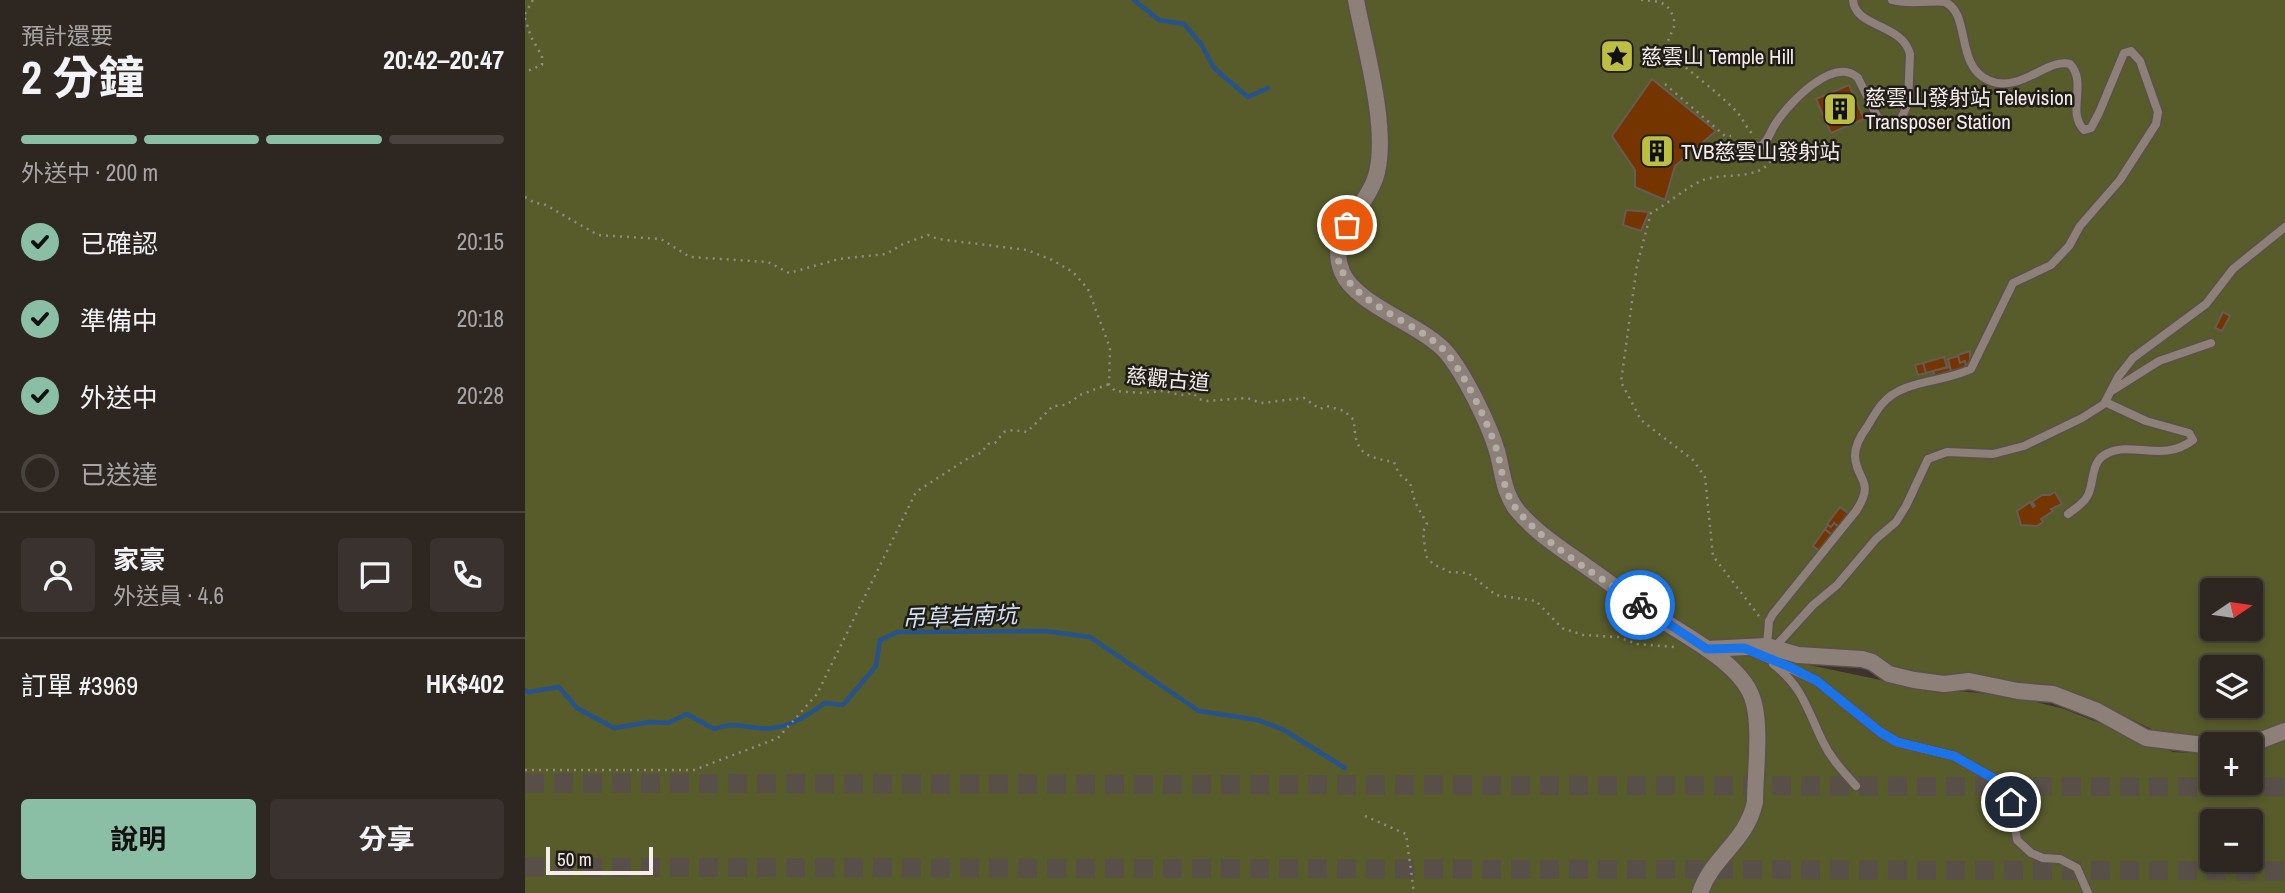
<!DOCTYPE html>
<html lang="zh-TW">
<head>
<meta charset="utf-8">
<style>
  :root { --surface:#2e2621; --page:#3a322e; --text:#f1f3f6; --muted:#a7a5a5; --line:#49433f; --accent:#8abfa5 }
  body { margin:0; font-family:"Archivo Narrow","Noto Sans TC",sans-serif; background:var(--page); color:var(--text); height:100vh; display:flex; flex-direction:column; font-size:26px; white-space:nowrap }
  * { box-sizing:border-box; margin:0 }
  p { font-size:23px; color:var(--muted) }
  .icon { flex:none; width:38px; height:38px; fill:none; stroke:currentColor; stroke-width:2; stroke-linecap:round; stroke-linejoin:round }
  .map { position:relative; flex:1; overflow:hidden }
  .details { display:flex; flex-direction:column; background:var(--surface); width:525px }
  .details>* { flex:none }
  .needle { width:46px; rotate:77deg }
  .tools { position:absolute; left:1675px; top:578px; display:grid; gap:14px }
  .tools a { display:grid; place-items:center; width:63px; height:63px; border-radius:7px; background:var(--surface); box-shadow:0 4px 10px #0003,0 0 0 2px var(--line); font-size:35px }
  .scale { position:absolute; left:21px; bottom:18px; width:107px; box-sizing:border-box; padding-left:7px; border:4px solid #f4ede9; border-top:0; font-size:19px; line-height:24px; white-space:nowrap; color:#f4ede9; -webkit-text-stroke:5px #201c18; paint-order:stroke }
  .pin { position:absolute; display:grid; place-items:center; width:60px; height:60px; color:#fff; margin:-30px; border:4px solid #fff; border-radius:50%; box-shadow:0 2px 7px #0007 }
  .courier { position:absolute; display:grid; place-items:center; width:70px; height:70px; margin:-35px; border:5px solid #1a73e8; border-radius:50%; background:#fff; color:#222; box-shadow:0 2px 9px #0007 }
  .summary em { font-style:normal; font-weight:700 }
  .summary div { display:flex; flex-direction:column-reverse }
  .summary { display:flex; align-items:center; justify-content:space-between; height:119px; padding:0 21px }
  h1 { font-size:46px; font-weight:700; line-height:52px }
  .bar { display:grid; grid-template-columns:repeat(4,1fr); gap:10px 7px; align-content:center; height:84px; padding:0 21px }
  .bar i { height:9px; border-radius:5px; background:var(--line) }
  .bar .active { background:var(--accent) }
  .bar p { grid-column:span 4 }
  .line { display:flex; align-items:center; gap:18px; padding:0 21px; border-top:2px solid var(--line) }
  .line div { flex:1 }
  .round { display:grid; place-items:center; flex:none; width:74px; height:74px; border-radius:7px; background:var(--page) }
  ol { padding:0 21px; list-style:none }
  li { display:flex; align-items:center; gap:21px; height:77px }
  li p { margin-inline-start:auto }
  li .icon { padding:7px; border-radius:50%; background:var(--accent); color:#111; stroke-width:4 }
  li:last-child { color:var(--muted) }
  li i { width:38px; height:38px; border:4px solid var(--line); border-radius:50% }
  .button { display:flex; gap:14px; margin-top:auto; padding:14px 21px }
  .button a { flex:1; height:80px; border-radius:7px; background:var(--accent); color:#111; font-size:28px; font-weight:700; line-height:80px; text-align:center }
  .button a+a { background:var(--page); color:var(--text) }
  main { display:flex; flex:1; min-height:0 }
  .map>svg:first-child { display:block }
  .green { fill:#585b2a; fill-rule:evenodd }
  .lines { fill:none; stroke-linecap:round; stroke-linejoin:round }
  .stream { stroke:#26538c; stroke-width:4.5 }
  .building { fill:#753501; stroke:#675b54; stroke-width:2 }
  .trunk-tunnel { stroke:#584f48; stroke-width:19; stroke-dasharray:19 10; stroke-linecap:butt }
  .service-casing { stroke:#5a514b; stroke-width:11 }
  .minor-casing { stroke:#5a514b; stroke-width:19 }
  .path { stroke:#938a84; stroke-width:2.5; stroke-dasharray:2 5; stroke-linecap:butt }
  .service { stroke:#8d8078; stroke-width:8 }
  .minor { stroke:#8d8078; stroke-width:16 }
  .done { stroke:#b4aca7; stroke-width:7; stroke-dasharray:0 12.6 }
  .route { stroke:#1a73e8; stroke-width:9 }
  .labels { text-anchor:middle; dominant-baseline:central; stroke-width:5; stroke-linejoin:round; paint-order:stroke }
  .poi-label { font-size:21px; fill:#f4ede9; stroke:#201c18; text-anchor:start }
  .street-label { font-size:21px; fill:#f4ede9; stroke:#201c18 }
  .water-label { font-size:23px; font-style:italic; fill:#d3e0f1; stroke:#201c18 }
</style>
</head>
<body>
<main>
<section class="details">
<div class="summary"><div><h1>2 分鐘</h1><p>預計還要</p></div><em>20:42–20:47</em></div>
<div class="bar"><i class="active"></i><i class="active"></i><i class="active"></i><i></i><p>外送中 · 200 m</p></div>
<ol>
<li><svg class="icon" aria-label="check" viewBox="0 0 24 24"><path d="M5 12l5 5 9-10"/></svg>已確認<p>20:15</p></li>
<li><svg class="icon" aria-label="check" viewBox="0 0 24 24"><path d="M5 12l5 5 9-10"/></svg>準備中<p>20:18</p></li>
<li><svg class="icon" aria-label="check" viewBox="0 0 24 24"><path d="M5 12l5 5 9-10"/></svg>外送中<p>20:28</p></li>
<li><i></i>已送達</li>
</ol>
<div class="line" style="height:126px"><a class="round"><svg class="icon" aria-label="person" viewBox="0 0 24 24"><circle cx="12" cy="8" r="4"/><path d="M4 21q1-7 8-7t8 7"/></svg></a><div><b>家豪</b><p>外送員 · 4.6</p></div><a class="round"><svg class="icon" aria-label="chat" viewBox="0 0 24 24"><path d="M4 5h16v11H9l-5 4z"/></svg></a><a class="round"><svg class="icon" aria-label="phone" viewBox="0 0 24 24"><path d="M5 4h4l2 5-3 2q2 4 5 5l2-3 5 2v4C11 20 4 13 5 4z"/></svg></a></div>
<div class="line" style="height:91px"><div>訂單 #3969</div><b>HK$402</b></div>
<div class="button"><a>說明</a><a>分享</a></div>
</section>
<div class="map">
<svg width="1760" height="893" viewBox="0 0 1760 893">
  <rect width="100%" height="100%" fill="#3d332c"/>
  <path class="green" d="M0 0H1760V724L1717 737 1683 740 1632 732 1608 720 1543 695 1490 682 1391 674 1232 637 1202 640 1265 661 1389 687 1487 696 1539 709 1648 752 1687 754V782H1726V749L1760 738V893H0ZM1687 590H1726V628H1687ZM1687 667H1726V705H1687ZM1687 821H1726V859H1687Z"/>
  <g class="lines">
    <path class="stream" d="M609 0 634 20 659 24 676 44 689 68 723 97 743 88
      M0 690 3 692 34 687 52 708 89 728 125 722 143 723 162 714 189 729C210 722 212 726 233 728 260 731 279 718 300 703L318 705 351 666 355 640 373 632 520 631 565 637 674 711 733 720 759 730 820 768"/>
  </g>
  <path class="building" d="M1127 79 1191 131 1150 166 1140 200 1110 187V170L1087 136Z
    M1324 85 1339 119 1306 133 1291 99Z
    M1101 210 1124 212 1116 231 1098 225Z
    M1698 312 1705 316 1697 331 1690 328Z
    M1445 351V360L1441 367 1440 361 1435 363 1433 355Z
    M1433 356 1435 363 1440 361 1441 367 1426 371 1423 359Z
    M1419 357 1422 367 1401 373 1398 363Z
    M1398 363 1401 373 1393 375 1390 365Z
    M1425 367 1426 371 1410 376 1408 371Z
    M1530 492 1537 504 1526 509 1528 511 1516 519 1518 522 1512 526 1496 525 1492 511 1505 502 1508 507 1510 506 1507 502 1517 495H1525Z
    M1315 507 1324 514 1314 527 1309 523 1306 527 1302 524Z
    M1309 523 1314 527 1308 536 1300 529 1303 525 1306 527Z
    M1300 529 1308 536 1296 552 1288 546Z"/>
  <g class="lines">
    <path class="trunk-tunnel" d="M0 783 1760 787
      M0 867 1760 871"/>
    <g class="service-casing">
      <path id="service" d="M1171 151 1236 146C1245 139 1245 131 1251 123 1264 103 1309 55 1333 78L1353 118 1361 122 1376 119 1383 103 1385 54C1377 23 1330 28 1328 0
        M1588 390 1634 361 1686 343
        M1543 514C1550 508 1559 504 1563 495 1570 480 1565 461 1583 453 1608 441 1638 463 1668 440L1664 433 1621 421 1580 402
        M1242 646 1244 621 1248 614 1331 511C1351 480 1331 481 1330 456 1330 445 1336 435 1342 427 1347 419 1351 411 1357 404 1378 379 1418 383 1446 369L1488 283 1526 265 1544 246 1555 226 1595 180 1631 124 1633 112 1615 61 1606 51 1599 53 1574 113 1566 128 1559 130C1541 112 1563 83 1545 64 1523 57 1494 95 1463 80 1430 65 1446 14 1420 2 1409 0 1383 5 1367 0
        M1249 648 1288 605 1312 585 1351 539 1371 522 1381 506 1403 459 1422 452 1468 454 1499 446 1557 418 1579 404 1593 377 1608 358 1681 304 1708 269 1760 227
        M1224 650 1292 681 1355 732 1372 742 1429 756 1475 782 1486 802 1492 840 1506 853 1518 858 1535 859 1552 868 1563 893
        M1248 664C1279 688 1282 710 1298 742 1306 759 1319 772 1331 786"/>
    </g>
    <g class="minor-casing">
      <path id="minor" d="M831 0C840 48 863 126 852 172 844 208 800 232 817 272 831 305 896 324 921 352 939 373 964 424 972 451 978 472 978 492 992 510 1011 533 1038 550 1062 567 1085 583 1107 600 1131 616 1160 636 1214 662 1227 697 1237 723 1230 773 1230 802 1221 843 1188 855 1175 893
        M1182 649 1242 646 1273 655 1337 659 1347 662 1364 674 1389 680 1419 684 1444 681 1493 691 1528 694 1572 711 1621 738 1687 746
        M1726 744 1760 731"/>
    </g>
    <path class="path" d="M1116 0C1137 1 1145 2 1150 24L1143 41 1154 62C1172 77 1192 92 1209 109 1217 116 1222 130 1228 134
      M0 14 8 0
      M0 18 6 37 17 56V65L0 72
      M1140 84 1200 136H1206
      M0 197 10 203 19 204 73 235 136 239 165 257 243 262 264 273 314 259 361 254 378 244 403 235 413 239 502 250 527 260 548 272 563 289 585 348 584 384 590 391 617 393 639 391 656 395 668 393 674 399 681 401 722 398 736 403 779 398 795 409 802 406 819 411 829 420C830 452 838 457 869 462L874 474 885 483 890 502 902 524 898 532 901 556 908 564 925 572 943 573 971 595 1011 601 1037 628 1058 635 1093 637 1112 644 1150 647
      M1234 616 1188 556 1180 477 1168 460 1116 420 1096 382 1112 265 1126 213C1144 203 1160 188 1178 180 1202 171 1242 184 1250 150
      M0 770H169L253 738 292 694 391 492 445 457 456 453 463 444 470 443 479 432 488 430 502 432 528 406 541 405 555 395 584 384
      M840 816 881 834 889 893"/>
    <use href="#service" class="service"/>
    <use href="#minor" class="minor"/>
  </g>
  <g class="lines">
    <path class="done" d="M822 225C783 290 881 314 917 348 936 366 964 424 972 451 978 472 978 493 993 511 1024 548 1076 577 1115 605"/>
    <path class="route" d="M1115 605 1182 649 1219 648 1265 667 1292 681 1355 732 1372 742 1429 756 1475 782 1486 802"/>
  </g>
  <defs>
    <g id="sight-square" transform="scale(1.75)"><rect x="-9" y="-9" width="18" height="18" rx="4" fill="#bdbf43" stroke="#201c18"/><path d="M0-6L1.8-2.2L6-1.7L2.9 1.2L3.7 5.4L0 3.3L-3.7 5.4L-2.9 1.2L-6-1.7L-1.8-2.2Z" fill="#111"/></g>
    <g id="building-square" transform="scale(1.75)"><rect x="-9" y="-9" width="18" height="18" rx="4" fill="#bdbf43" stroke="#201c18"/><path d="M-4-6H4V6H1V3H-1V6H-4ZM-2.5-4.3h1.7v1.8h-1.7ZM.8-4.3h1.7v1.8H.8ZM-2.5-1h1.7V.8h-1.7ZM.8-1h1.7V.8H.8Z" fill="#111"/></g>
  </defs>
  <g fill-rule="evenodd">
    <use href="#sight-square" x="1092" y="56"/>
    <use href="#building-square" x="1315" y="109"/>
    <use href="#building-square" x="1132" y="151"/>
  </g>
  <g class="labels">
    <g class="poi-label">
      <text x="1116" y="56">慈雲山 Temple Hill</text>
      <text x="1340" y="97">慈雲山發射站 Television<tspan x="1340" dy="24">Transposer Station</tspan></text>
      <text x="1156" y="151">TVB慈雲山發射站</text>
    </g>
    <g class="street-label">
      <text transform="translate(643 379) rotate(5)">慈觀古道</text>
    </g>
    <g class="water-label">
      <text transform="translate(435 616) rotate(-2)">吊草岩南坑</text>
    </g>
  </g>
</svg>
<div class="tools">
<a><svg class="needle" viewBox="-14 -14 28 28"><path d="M0-13l5 13h-10z" fill="#e53935"/><path d="M0 13l5-13h-10z" fill="#a7a5a5"/></svg></a>
<a><svg class="icon" aria-label="layers" viewBox="0 0 24 24"><path d="M12 4l9 5-9 5-9-5zM3 14l9 5 9-5"/></svg></a>
<a>+</a>
<a>−</a>
</div>
<div class="scale">50 m</div>
<div class="pin" style="left:822px;top:225px;background:#ea580c"><svg class="icon" aria-label="bag" viewBox="0 0 24 24"><path d="M5 8h14l-1 12H6zM9 8a3 3 0 0 1 6 0"/></svg></div>
<div class="pin" style="left:1486px;top:802px;background:#1f2937"><svg class="icon" aria-label="home" viewBox="0 0 24 24"><path d="M3 11l9-7 9 7M6 9v11h12V9"/></svg></div>
<div class="courier" style="left:1115px;top:605px"><svg class="icon" aria-label="bike" viewBox="0 0 24 24"><circle cx="6" cy="16" r="4"/><circle cx="18" cy="16" r="4"/><path d="M6 16l4-8h5l3 8M10 8l3 8H6M13 5h3"/></svg></div>
</div>
</main>
</body>
</html>
